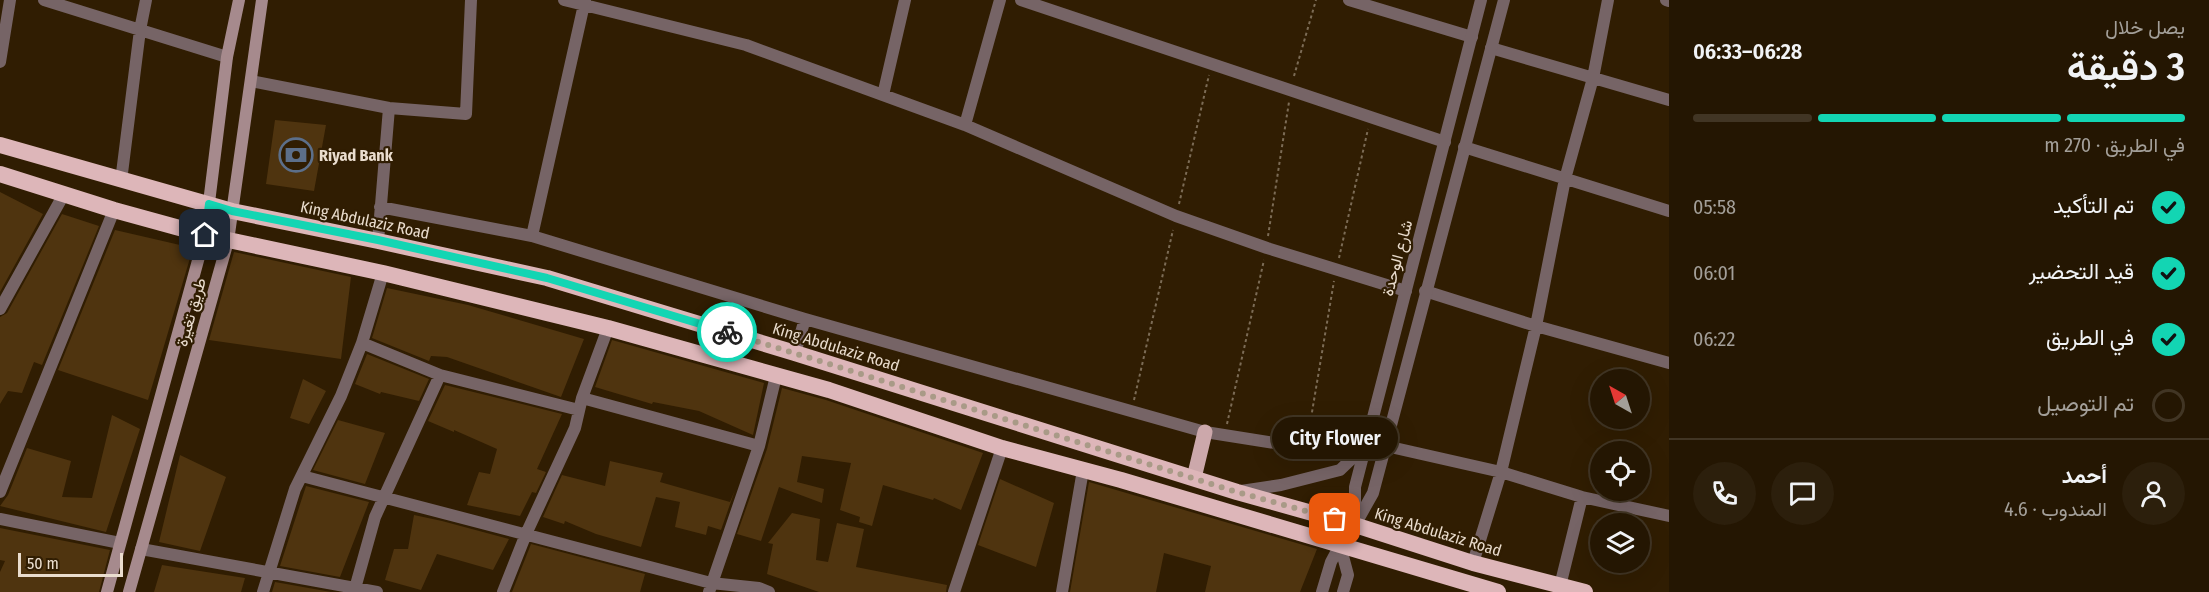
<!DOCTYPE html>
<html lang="ar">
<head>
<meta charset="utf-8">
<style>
  :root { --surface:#241602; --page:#2c1f0c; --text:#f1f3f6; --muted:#a39f99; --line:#413524; --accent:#13d5b3 }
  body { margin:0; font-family:"Fira Sans Condensed",Vazirmatn,sans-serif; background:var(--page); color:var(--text); direction:rtl; height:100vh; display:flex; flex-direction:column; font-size:22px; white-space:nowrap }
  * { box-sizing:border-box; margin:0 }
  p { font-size:20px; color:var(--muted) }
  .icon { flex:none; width:33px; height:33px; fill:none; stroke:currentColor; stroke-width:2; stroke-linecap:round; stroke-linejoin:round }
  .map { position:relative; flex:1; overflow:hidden; direction:ltr }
  .sheet { display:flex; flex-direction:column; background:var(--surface); width:540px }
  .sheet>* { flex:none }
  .needle { width:39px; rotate:321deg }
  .fabs { position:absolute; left:1590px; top:369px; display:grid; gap:12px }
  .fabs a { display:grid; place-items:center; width:60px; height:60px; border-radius:50%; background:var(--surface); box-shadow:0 6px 24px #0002,0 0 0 2px var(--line); font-size:30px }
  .scale { position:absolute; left:18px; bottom:15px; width:105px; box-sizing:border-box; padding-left:6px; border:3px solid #eaddce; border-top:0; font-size:16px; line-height:21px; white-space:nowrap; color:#eaddce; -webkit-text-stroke:4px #301d02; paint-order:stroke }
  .pin { position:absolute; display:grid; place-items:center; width:51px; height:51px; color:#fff; margin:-26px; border-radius:12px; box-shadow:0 3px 9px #0006 }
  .courier { position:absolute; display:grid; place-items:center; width:60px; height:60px; margin:-30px; border:4px solid #13d5b3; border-radius:50%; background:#fff; color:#222; box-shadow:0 2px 8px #0007 }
  .bubble { position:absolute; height:42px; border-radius:21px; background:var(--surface); box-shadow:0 6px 24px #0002,0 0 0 2px var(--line); font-size:20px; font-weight:600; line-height:42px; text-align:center; direction:rtl }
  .overview em { font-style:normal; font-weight:600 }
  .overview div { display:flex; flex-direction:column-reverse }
  .overview { display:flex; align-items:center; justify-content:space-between; height:102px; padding:0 24px }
  h1 { font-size:39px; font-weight:600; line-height:45px }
  .bar { display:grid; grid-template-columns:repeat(4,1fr); gap:9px 6px; align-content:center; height:72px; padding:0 24px }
  .bar i { height:8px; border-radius:4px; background:var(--line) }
  .bar .selected { background:var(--accent) }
  .bar p { grid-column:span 4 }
  .line { display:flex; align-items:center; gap:15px; padding:0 24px; border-top:2px solid var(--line) }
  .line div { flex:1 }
  .round { display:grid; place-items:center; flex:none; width:63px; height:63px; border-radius:32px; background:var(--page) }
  ol { padding:0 24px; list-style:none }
  li { display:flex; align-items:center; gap:18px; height:66px }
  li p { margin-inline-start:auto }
  li .icon { padding:6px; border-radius:50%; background:var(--accent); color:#111; stroke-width:4 }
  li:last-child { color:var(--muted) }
  li i { width:33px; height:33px; border:3px solid var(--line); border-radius:50% }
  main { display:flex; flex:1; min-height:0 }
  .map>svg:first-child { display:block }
  .building { fill:#4f340f }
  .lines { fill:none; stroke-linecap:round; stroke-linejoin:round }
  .path { stroke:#7c6c56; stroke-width:2; stroke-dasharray:3 3; stroke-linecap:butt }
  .minor { stroke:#766466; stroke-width:12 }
  .tertiary { stroke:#766466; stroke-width:12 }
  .secondary { stroke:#a68a8d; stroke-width:12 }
  .primary { stroke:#cca8ab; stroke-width:15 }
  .trunk { stroke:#ddb6b9; stroke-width:16 }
  .done { stroke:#a99a87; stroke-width:6; stroke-dasharray:0 10.8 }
  .route { stroke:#13d5b3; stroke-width:8 }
  .labels { text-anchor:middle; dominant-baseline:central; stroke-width:4.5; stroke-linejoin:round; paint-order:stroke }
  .poi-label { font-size:16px; font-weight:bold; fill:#eaddce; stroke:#301d02; text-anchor:start }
  .street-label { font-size:16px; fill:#eaddce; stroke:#301d02 }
</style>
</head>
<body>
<main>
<section class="sheet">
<div class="overview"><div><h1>3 دقيقة</h1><p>يصل خلال</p></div><em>06:28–06:33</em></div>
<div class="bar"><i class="selected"></i><i class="selected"></i><i class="selected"></i><i></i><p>في الطريق · 270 m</p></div>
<ol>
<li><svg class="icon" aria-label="check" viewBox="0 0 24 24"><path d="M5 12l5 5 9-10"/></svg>تم التأكيد<p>05:58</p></li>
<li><svg class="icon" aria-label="check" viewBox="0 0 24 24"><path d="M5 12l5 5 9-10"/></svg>قيد التحضير<p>06:01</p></li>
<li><svg class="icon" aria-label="check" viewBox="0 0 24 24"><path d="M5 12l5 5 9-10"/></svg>في الطريق<p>06:22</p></li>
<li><i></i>تم التوصيل</li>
</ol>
<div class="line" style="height:108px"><a class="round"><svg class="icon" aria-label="person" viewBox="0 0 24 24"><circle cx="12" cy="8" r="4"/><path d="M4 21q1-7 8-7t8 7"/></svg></a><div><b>أحمد</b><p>المندوب · 4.6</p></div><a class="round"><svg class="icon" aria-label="chat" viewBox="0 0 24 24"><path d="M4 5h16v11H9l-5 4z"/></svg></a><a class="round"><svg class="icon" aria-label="phone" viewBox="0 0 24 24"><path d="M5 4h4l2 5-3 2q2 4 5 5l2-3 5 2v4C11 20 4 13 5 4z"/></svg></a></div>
</section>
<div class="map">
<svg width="1669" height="592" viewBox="0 0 1669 592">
  <rect width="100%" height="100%" fill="#301d02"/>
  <path class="building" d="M275 120 326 125 314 191 266 184Z
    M0 192 43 214 0 292Z
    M62 214 99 226 42 365 34 362 22 393 8 391 0 404V317L7 313Z
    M115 230 193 248 148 400 58 370Z
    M234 252 351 277 341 359 209 340Z
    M387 288 468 305 584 339 561 397 447 357 431 356 429 361 372 338Z
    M612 340 764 383 753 435 699 411 653 402 652 404 595 387Z
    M367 354 429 379 419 401 381 392 380 394 355 384Z
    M303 379 326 391 309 424 290 418Z
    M445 385 562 414 537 469 546 472 536 493 532 492 520 516 467 505 479 472 490 474 497 449 454 430V432L428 421Z
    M782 388 826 400 983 453 961 510 934 498 933 500 883 485 872 526 859 522 860 517 840 510 851 463 802 456 797 482 824 489 822 503 779 487 761 541 737 534 767 449Z
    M112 415 140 429 106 532 0 506 8 495 27 448 71 461 62 497 92 498Z
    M338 420 385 433 365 484 313 470Z
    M180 455 226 477 200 551 159 542Z
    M610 461 663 473 660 482 730 502 735 490 721 530 708 526 706 535 675 527 680 502 656 497 641 547 596 534 565 521 564 524 543 517 562 475 605 486Z
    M1000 479 1054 503 1036 567 978 545Z
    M1089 482 1317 549 1300 592H1205L1211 566 1164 553 1156 592H1070Z
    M306 486 369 502 340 577 280 566Z
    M792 513 820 519 816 560 828 562 837 523 864 529 856 567 947 585 946 592H819L767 574 773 544 768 543Z
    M414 515 442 521 509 539 493 570 437 554 421 590 385 580 394 549H408Z
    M0 528 110 550 99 592H0V572L5 561 0 560Z
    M531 544 645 574 640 592H512Z
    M162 565 187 569 245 578 241 592H154Z
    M275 582 331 592H272Z"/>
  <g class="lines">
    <path class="path" d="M1294 76 1316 0
      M1179 204 1209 75
      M1268 236 1289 102
      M1339 258 1368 129
      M1134 400 1173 230
      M1227 424 1264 260
      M1308 436 1334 281
      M1318 447 1345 446"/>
    <path class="minor" d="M44 0 227 57
      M564 0 746 45 965 125 1176 216 1267 248 1406 291
      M1021 0 1445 142
      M1349 0 1472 37
      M1666 0 1669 1
      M1491 48 1669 100
      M0 62 10 0
      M251 81 389 108 466 114 471 0
      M883 95 905 0
      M965 125 1000 0
      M1464 147 1669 211
      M121 181 140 30 146 0
      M380 207 532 236 805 319 1205 432 1306 448
      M532 236 585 0
      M378 241 389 108
      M1425 291 1536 326 1669 363
      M0 309 64 194
      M362 343 440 375 579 410
      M795 353 805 319
      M582 398 759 446
      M1386 446 1501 472 1582 497 1669 516
      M302 476 711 583 759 588 769 592
      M0 492 114 210
      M0 519 120 543
      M141 549 377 592
      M1473 563 1501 472 1536 326 1565 179 1593 78 1608 0
      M1560 586 1582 497
      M263 592 295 489 341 396 362 343 383 273
      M354 592 375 517 440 375
      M503 592 526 534 575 428 582 398 608 328
      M709 592 759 446 776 376
      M954 592 1002 448
      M1062 592 1083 470"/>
    <path class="tertiary" d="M1241 491 1281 485 1340 470 1365 446
      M1355 523V487L1481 0
      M1355 525 1373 493 1504 0
      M1340 545 1348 575 1343 592
      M1322 592 1331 562 1340 545"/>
    <path class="secondary" d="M107 592 205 235 227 57 239 0
      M129 592 228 241 262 0"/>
    <path class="primary" d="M1194 478 1205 432"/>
    <path class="trunk" d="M0 145 232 211 378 241 547 278 795 353 1237 492 1355 525 1473 563 1585 592
      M0 174 114 210 205 235 383 273 608 328 829 390 1002 448 1121 480 1498 592"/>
  </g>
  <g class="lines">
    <path class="done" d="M727 332 1237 492 1335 519"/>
    <path class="route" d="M205 235 209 204 232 211 378 240 547 278 727 332"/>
  </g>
  <defs>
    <g id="bank-ring" transform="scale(1.725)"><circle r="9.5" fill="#301d02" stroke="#5c6f8a" stroke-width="1.5"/><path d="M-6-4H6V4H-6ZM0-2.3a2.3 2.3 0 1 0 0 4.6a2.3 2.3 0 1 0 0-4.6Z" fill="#5c6f8a"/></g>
  </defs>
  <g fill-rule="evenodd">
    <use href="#bank-ring" x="296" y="155"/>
  </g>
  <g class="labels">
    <g class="poi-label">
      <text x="319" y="155">Riyad Bank</text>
    </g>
    <g class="street-label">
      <text transform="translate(365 220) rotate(12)">King Abdulaziz Road</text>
      <text transform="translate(1397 258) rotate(-75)">شارع الوحدة</text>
      <text transform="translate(191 312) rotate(-74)">طريق تغيرة</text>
      <text transform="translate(836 347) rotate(17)">King Abdulaziz Road</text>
      <text transform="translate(1438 532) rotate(17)">King Abdulaziz Road</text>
    </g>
  </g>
</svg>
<div class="fabs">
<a><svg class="needle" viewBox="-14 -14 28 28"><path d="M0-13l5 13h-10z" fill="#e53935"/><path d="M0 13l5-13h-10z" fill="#a39f99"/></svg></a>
<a><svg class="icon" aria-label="locate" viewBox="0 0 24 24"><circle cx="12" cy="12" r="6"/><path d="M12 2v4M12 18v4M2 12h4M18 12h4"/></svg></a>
<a><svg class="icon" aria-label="layers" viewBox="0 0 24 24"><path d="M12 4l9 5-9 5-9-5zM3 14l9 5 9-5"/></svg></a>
</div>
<div class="scale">50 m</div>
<div class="pin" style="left:1335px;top:519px;background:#ea580c"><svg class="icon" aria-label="bag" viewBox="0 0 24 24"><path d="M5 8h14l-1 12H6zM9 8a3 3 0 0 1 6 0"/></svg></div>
<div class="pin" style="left:205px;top:235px;background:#1f2937"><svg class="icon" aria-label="home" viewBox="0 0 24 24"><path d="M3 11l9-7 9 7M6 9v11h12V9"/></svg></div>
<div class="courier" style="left:727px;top:332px"><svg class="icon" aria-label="bike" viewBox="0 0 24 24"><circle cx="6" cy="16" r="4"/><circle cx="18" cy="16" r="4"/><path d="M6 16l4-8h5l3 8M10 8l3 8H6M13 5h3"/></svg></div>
<div class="bubble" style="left:1272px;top:417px;width:126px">City Flower</div>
</div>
</main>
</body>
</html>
